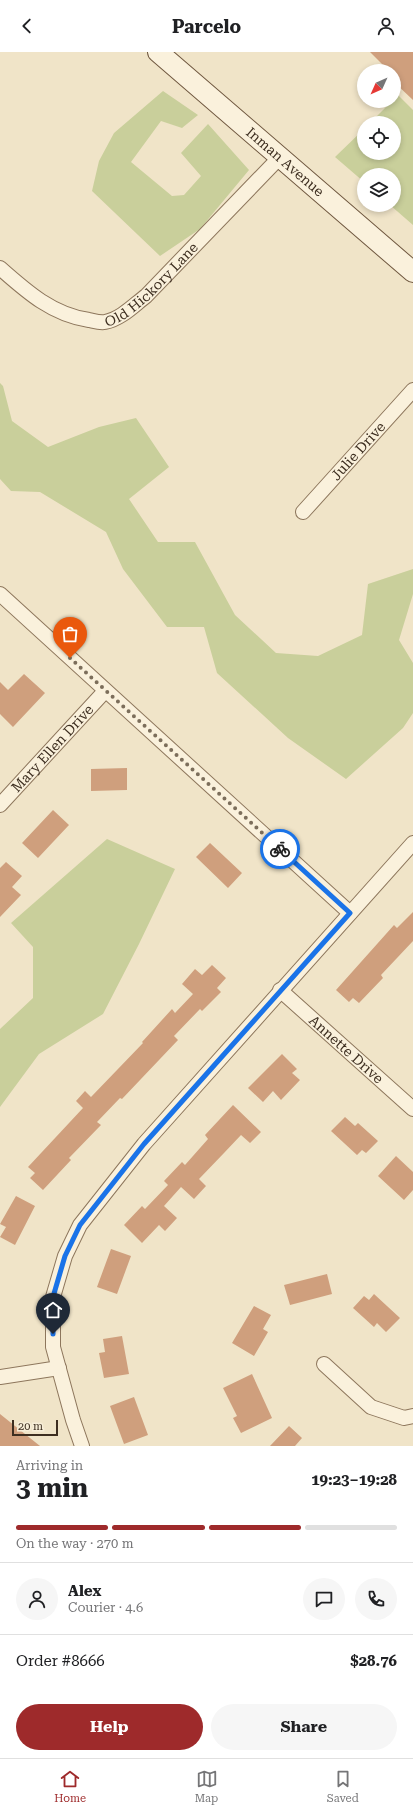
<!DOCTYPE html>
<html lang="en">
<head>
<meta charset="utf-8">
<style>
  :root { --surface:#fff; --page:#f6f6f6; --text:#202124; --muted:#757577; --line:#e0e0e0; --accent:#9e2a2b }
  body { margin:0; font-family:"Roboto Serif",serif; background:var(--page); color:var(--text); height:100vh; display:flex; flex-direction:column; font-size:15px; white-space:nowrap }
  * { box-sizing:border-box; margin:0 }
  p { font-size:13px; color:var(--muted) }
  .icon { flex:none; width:22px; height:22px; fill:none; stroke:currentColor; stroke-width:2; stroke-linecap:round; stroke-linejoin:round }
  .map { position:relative; height:1394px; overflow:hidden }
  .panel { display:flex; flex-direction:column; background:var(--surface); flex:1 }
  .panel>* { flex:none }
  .needle { width:26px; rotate:225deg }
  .fabs { position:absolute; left:357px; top:12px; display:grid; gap:8px }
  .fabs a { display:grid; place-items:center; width:44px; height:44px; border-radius:50%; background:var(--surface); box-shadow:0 2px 6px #0003; font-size:20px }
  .scale { position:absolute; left:12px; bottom:10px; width:46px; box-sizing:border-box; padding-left:4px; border:2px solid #3d2e20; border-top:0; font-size:11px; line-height:14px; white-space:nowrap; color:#3d2e20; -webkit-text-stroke:3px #f7eed8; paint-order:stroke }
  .pin { position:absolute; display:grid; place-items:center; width:34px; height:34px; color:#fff; margin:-41px -17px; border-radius:50% 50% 50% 0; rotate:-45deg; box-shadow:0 0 4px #0007 }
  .pin .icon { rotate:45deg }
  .courier { position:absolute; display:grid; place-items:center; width:40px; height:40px; margin:-20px; border:3px solid #1a73e8; border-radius:50%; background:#fff; color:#222; box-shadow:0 1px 5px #0007 }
  .headline em { font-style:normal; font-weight:700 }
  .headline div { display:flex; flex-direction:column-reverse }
  .headline { display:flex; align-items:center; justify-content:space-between; height:68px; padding:0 16px }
  h1 { font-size:26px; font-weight:700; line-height:30px }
  .bar { display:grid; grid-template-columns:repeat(4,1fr); gap:6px 4px; align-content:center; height:48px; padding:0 16px }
  .bar i { height:5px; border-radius:3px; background:var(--line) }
  .bar .selected { background:var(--accent) }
  .bar p { grid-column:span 4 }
  .line { display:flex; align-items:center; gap:10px; padding:0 16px; border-top:1px solid var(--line) }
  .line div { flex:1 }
  .round { display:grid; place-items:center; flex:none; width:42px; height:42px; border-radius:21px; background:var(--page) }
  .action { display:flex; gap:8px; margin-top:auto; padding:8px 16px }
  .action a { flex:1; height:46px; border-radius:24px; background:var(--accent); color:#fff; font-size:16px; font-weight:700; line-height:46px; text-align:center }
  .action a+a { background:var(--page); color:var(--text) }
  header { display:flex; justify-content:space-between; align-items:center; height:52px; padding:0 16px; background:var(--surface); font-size:18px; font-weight:700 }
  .menu { display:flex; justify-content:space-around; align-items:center; height:56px; border-top:1px solid var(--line); background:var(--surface); font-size:11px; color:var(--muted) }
  .menu a { display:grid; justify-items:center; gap:2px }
  .menu .selected { color:var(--accent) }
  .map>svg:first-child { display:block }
  .green { fill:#c9cf9b }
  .building { fill:#cf9f7d }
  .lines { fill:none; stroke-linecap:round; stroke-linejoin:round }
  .minor-casing { stroke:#8d765c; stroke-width:16 }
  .secondary-casing { stroke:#6f573f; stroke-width:22 }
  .minor { stroke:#faf1dc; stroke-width:14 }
  .secondary { stroke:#faf1dc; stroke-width:20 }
  .done { stroke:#7c6e5b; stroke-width:4; stroke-dasharray:0 7.2 }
  .route { stroke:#1a73e8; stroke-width:5 }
  .labels { text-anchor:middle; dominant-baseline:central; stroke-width:4; stroke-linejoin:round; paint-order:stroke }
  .street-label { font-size:14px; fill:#3d2e20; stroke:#f7eed8 }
</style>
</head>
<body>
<header><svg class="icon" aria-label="back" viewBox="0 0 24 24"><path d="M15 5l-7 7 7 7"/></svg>Parcelo<svg class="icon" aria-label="person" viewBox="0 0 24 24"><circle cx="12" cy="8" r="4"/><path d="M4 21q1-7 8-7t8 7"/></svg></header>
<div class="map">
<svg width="413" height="1394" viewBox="0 0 413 1394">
  <rect width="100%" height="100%" fill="#f0e4c8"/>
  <path class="green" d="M163 39 198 63 182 76 161 69 131 110 172 144 184 143 201 124 181 101 208 72 249 118 200 177 160 204 92 139 99 109 114 81Z
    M398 43 413 58V173L390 153H394V123H364V130L335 105 364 77V101H394V71H370L392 49H394Z
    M0 331 3 334 12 369 48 395 99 375 136 366 169 415 129 447 158 490H195L235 563 276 601 318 604 362 583 368 532 413 517V542L399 588 413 611V661L403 676 346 727 288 686 217 621 204 575H167L123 517 106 480 40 440 11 439 0 427Z
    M107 787 175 817 139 892 103 962 39 1002 0 1055V977L33 946V895L11 871Z"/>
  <path class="building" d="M370 0H413V48L394 30V19H389Z
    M24 622 45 641 13 675 0 662V630L8 638Z
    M127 716V738L91 739V717Z
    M53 758 69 773 38 806 22 791Z
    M210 791 242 821 228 836 196 805Z
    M6 810 22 824 12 835 21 843 0 865V816Z
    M413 860V889L381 923 383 926 359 951 353 946 349 950 336 938 394 873 397 876Z
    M212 913 226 926 217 936 221 940 202 959 200 957 174 984 178 988 122 1047 120 1046 97 1070 101 1073 69 1106 71 1108 43 1138 30 1126 35 1121 28 1115 83 1056 76 1049 85 1039 91 1045 143 991 142 990 172 957 175 961 193 942 182 932 195 917 202 923Z
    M282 1002 297 1017 292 1021 300 1028 281 1048 273 1039 263 1050 248 1036Z
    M233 1053 261 1080 250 1091 241 1083 224 1101 199 1127 206 1134 194 1147 181 1135 164 1154 177 1166 165 1179 159 1173 142 1191 124 1173 142 1154 145 1157 168 1133 164 1129 182 1110 185 1113 208 1087 205 1083Z
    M345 1065 355 1074 358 1071 378 1089 366 1101 362 1098 357 1103 331 1079Z
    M396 1104 413 1120V1138L404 1148 378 1124Z
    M16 1144 35 1154 15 1193 0 1185 6 1175 0 1172Z
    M111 1197 131 1204 117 1242 97 1235Z
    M327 1222 332 1242 290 1253 284 1233Z
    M374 1242 400 1266 386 1280 377 1271 374 1275 353 1256 364 1244 369 1248Z
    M254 1254 271 1263 263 1277 268 1280 254 1304 232 1291Z
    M122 1284 129 1322 104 1326 99 1301 105 1300 103 1287Z
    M252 1322 272 1366 241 1381 233 1366 237 1364 223 1336Z
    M134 1345 148 1383 124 1392 110 1354Z
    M0 1362 40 1394H0Z
    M289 1374 302 1386 295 1394H270Z"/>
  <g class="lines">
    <g class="minor-casing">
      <g id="minor">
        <path id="s1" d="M0 216C27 240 53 263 89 268 94 269 100 271 105 270 121 267 134 253 146 244L280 105"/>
        <path id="s2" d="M303 460 413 338"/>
        <path d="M0 542 350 861"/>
        <path id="s3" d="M0 753 105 639"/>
        <path id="s4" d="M280 938 413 1057"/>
        <path d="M324 1312 371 1355 404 1366 413 1364"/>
        <path d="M0 1325 59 1316"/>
        <path d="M82 1394 73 1368 53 1295V1245L65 1204 80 1173 144 1092 413 791"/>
      </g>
    </g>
    <g class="secondary-casing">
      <g id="secondary">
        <path id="s5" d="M158 0 413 220"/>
      </g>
    </g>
    <use href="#minor" class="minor"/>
    <use href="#secondary" class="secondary"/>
  </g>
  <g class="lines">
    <path class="done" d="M70 606 280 797"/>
    <path class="route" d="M53 1282V1245L65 1204 80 1173 144 1092 350 861 280 797"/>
  </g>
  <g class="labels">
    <g class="street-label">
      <text stroke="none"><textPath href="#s5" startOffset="168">Inman Avenue</textPath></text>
      <text stroke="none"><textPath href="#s1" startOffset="181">Old Hickory Lane</textPath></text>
      <text stroke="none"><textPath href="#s2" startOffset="82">Julie Drive</textPath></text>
      <text stroke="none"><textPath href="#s3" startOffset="77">Mary Ellen Drive</textPath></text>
      <text stroke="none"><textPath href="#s4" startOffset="89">Annette Drive</textPath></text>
    </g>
  </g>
</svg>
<div class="fabs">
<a><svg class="needle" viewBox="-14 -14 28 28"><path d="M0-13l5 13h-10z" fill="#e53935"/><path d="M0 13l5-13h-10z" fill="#757577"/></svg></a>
<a><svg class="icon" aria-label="locate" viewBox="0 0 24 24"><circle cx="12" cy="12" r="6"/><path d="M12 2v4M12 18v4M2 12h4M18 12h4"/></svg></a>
<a><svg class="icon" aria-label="layers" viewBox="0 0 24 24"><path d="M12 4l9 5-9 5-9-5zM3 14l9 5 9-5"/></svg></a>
</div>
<div class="scale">20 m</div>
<div class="pin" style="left:70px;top:606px;background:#ea580c"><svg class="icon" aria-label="bag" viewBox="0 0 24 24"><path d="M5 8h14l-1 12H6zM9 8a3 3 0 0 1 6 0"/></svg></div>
<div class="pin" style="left:53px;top:1282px;background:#1f2937"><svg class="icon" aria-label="home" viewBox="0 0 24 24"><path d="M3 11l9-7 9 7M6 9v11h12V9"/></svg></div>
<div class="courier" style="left:280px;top:797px"><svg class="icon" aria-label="bike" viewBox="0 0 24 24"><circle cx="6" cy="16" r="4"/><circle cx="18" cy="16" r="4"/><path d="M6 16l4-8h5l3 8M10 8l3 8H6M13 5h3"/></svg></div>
</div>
<section class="panel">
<div class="headline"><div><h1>3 min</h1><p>Arriving in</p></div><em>19:23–19:28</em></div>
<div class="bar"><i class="selected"></i><i class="selected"></i><i class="selected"></i><i></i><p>On the way · 270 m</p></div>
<div class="line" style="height:72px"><a class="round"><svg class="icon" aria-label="person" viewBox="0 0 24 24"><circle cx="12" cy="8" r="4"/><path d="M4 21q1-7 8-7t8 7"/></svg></a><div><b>Alex</b><p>Courier · 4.6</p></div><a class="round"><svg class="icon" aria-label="chat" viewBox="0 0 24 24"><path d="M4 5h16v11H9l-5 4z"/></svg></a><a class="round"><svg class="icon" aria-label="phone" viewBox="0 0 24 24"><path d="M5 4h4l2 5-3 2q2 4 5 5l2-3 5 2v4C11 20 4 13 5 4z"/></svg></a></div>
<div class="line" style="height:52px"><div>Order #8666</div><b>$28.76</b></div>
<div class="action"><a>Help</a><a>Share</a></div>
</section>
<nav class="menu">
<a class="selected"><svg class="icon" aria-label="home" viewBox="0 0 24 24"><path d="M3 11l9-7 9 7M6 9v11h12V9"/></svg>Home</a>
<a><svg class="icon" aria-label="map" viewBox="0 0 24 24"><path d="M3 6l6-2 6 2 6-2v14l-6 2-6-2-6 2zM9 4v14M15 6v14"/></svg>Map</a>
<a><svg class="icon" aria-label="saved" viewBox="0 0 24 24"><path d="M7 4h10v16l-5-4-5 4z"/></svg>Saved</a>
</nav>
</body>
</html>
